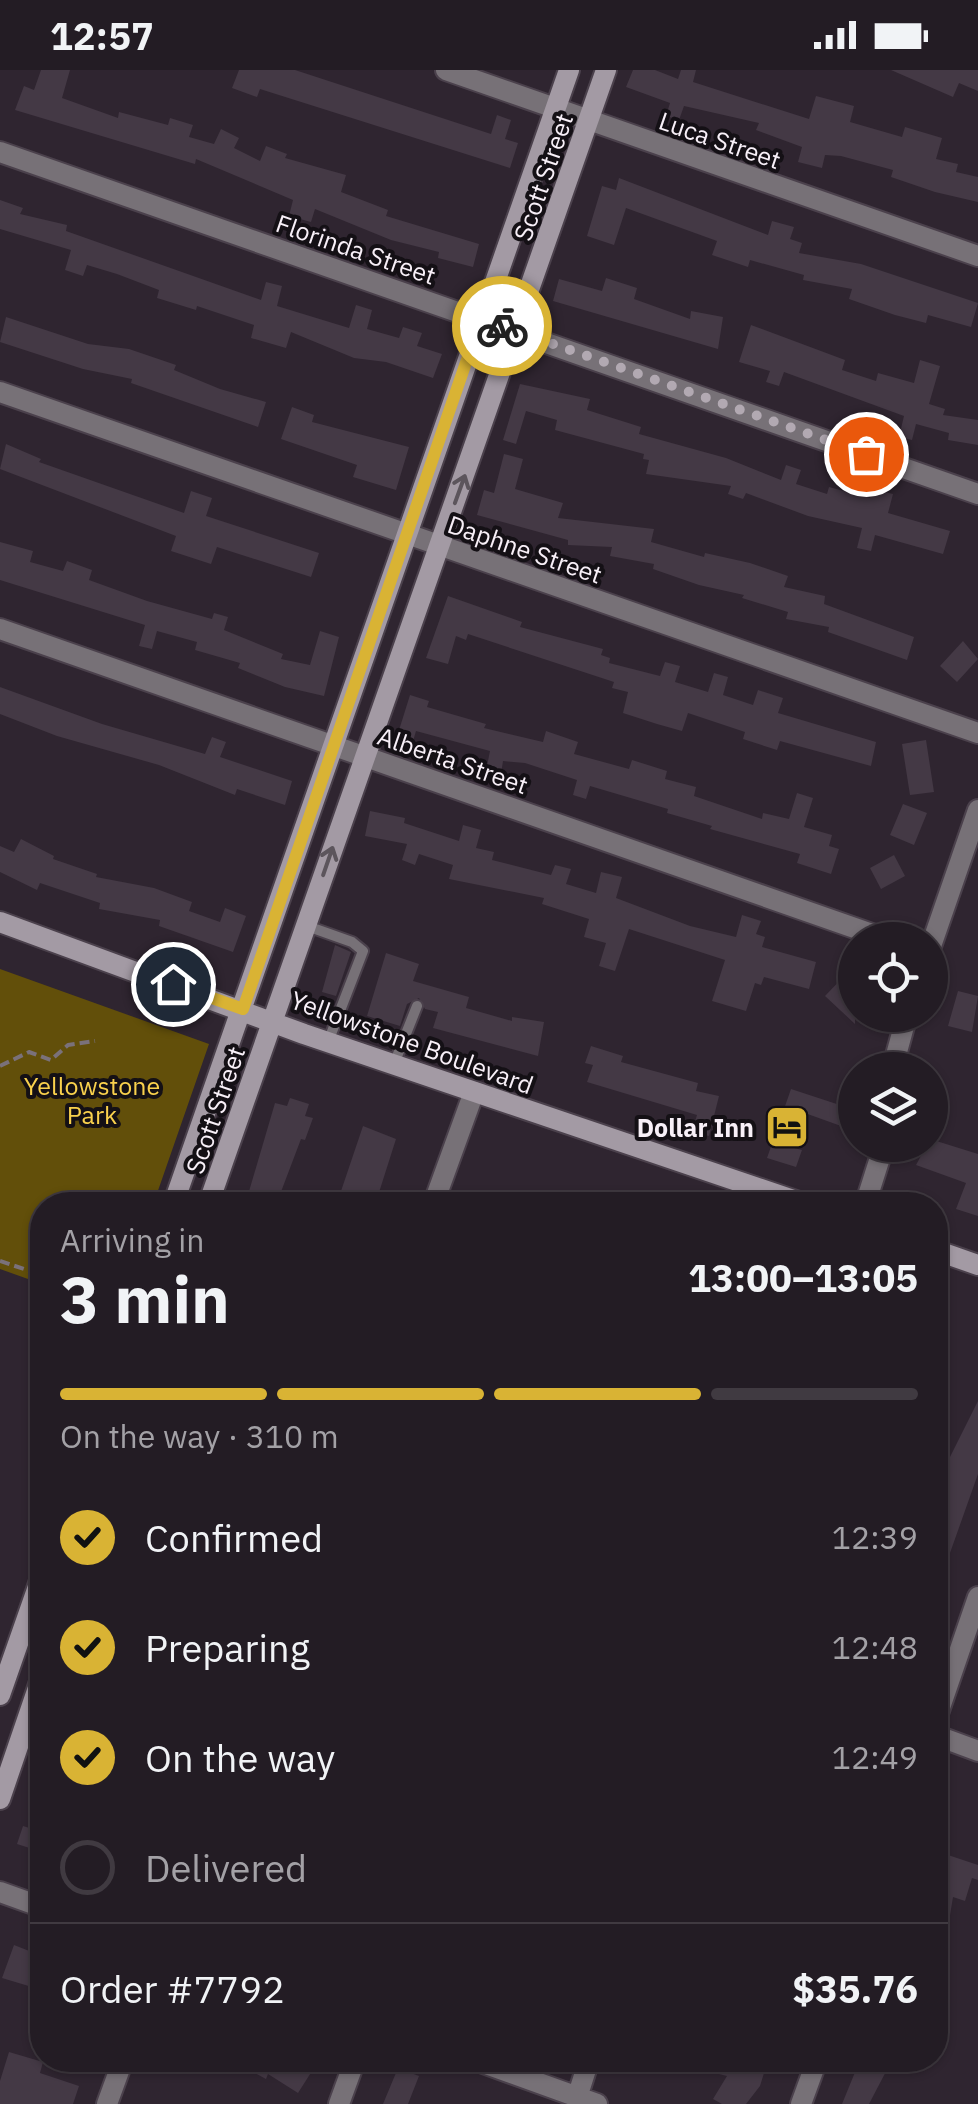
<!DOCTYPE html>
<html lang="en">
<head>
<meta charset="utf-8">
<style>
  :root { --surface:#231c24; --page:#2b252c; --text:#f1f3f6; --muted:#a3a1a6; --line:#403a41; --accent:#d9b334 }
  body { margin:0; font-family:"IBM Plex Sans",sans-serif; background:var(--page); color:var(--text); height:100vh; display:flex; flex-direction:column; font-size:38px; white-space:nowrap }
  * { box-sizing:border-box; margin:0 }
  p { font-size:32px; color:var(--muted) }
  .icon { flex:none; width:55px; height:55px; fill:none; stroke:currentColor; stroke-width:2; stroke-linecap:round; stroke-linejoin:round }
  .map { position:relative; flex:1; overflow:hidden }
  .details { position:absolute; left:30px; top:1122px; width:918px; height:880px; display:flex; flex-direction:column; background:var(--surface); border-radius:40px; box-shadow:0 2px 8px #0004,0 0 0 2px var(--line) }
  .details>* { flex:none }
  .tools { position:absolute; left:838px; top:852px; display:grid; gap:20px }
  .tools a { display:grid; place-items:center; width:110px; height:110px; border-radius:50%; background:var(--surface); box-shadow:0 2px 8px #0004,0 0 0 2px var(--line); font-size:50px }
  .pin { position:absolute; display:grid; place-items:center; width:85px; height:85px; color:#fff; margin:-42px; border:5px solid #fff; border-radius:50%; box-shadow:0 2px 10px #0007 }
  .courier { position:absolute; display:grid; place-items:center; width:100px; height:100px; margin:-50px; border:8px solid #d9b334; border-radius:50%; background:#fff; color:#222; box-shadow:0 2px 12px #0007 }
  .headline em { font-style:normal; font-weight:700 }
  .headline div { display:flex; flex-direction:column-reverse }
  .headline { display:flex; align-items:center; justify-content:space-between; height:170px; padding:0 30px }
  h1 { font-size:65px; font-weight:700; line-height:75px }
  .bar { display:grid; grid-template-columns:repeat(4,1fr); gap:15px 10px; align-content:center; height:120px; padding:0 30px }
  .bar i { height:12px; border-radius:8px; background:var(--line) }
  .bar .selected { background:var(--accent) }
  .bar p { grid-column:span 4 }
  .line { display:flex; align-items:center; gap:25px; padding:0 30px; border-top:2px solid var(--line) }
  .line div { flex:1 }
  ol { padding:0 30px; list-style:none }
  li { display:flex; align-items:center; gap:30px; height:110px }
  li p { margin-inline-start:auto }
  li .icon { padding:10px; border-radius:50%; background:var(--accent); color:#111; stroke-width:4 }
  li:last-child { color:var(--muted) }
  li i { width:55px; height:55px; border:5px solid var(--line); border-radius:50% }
  .status { display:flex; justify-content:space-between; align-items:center; height:70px; padding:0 50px; background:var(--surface); direction:ltr }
  .status svg { height:28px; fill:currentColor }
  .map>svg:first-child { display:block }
  .green { fill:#624f0a }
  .building { fill:#443945 }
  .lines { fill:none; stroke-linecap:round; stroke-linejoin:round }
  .lane-casing { stroke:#4b414c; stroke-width:14 }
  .street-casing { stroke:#4b414c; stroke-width:24 }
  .secondary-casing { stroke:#4b414c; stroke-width:24 }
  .path { stroke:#7a717a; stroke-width:4; stroke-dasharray:10 5; stroke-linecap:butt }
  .lane { stroke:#777177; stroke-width:10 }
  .street { stroke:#777177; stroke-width:20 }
  .secondary { stroke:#a39aa4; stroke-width:20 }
  .oneway { stroke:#5c555c }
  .done { stroke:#b2a9b2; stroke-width:10; stroke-dasharray:0 18 }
  .route { stroke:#d9b334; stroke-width:12 }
  .labels { text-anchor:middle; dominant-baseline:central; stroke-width:8; stroke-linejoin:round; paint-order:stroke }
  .street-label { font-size:25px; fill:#f8f0f8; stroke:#141015 }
  .park-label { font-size:25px; fill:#f9d14d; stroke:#141015 }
  .poi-label { font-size:25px; font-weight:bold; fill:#f8f0f8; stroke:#141015; text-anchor:end }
</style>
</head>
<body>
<div class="status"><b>12:57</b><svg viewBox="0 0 49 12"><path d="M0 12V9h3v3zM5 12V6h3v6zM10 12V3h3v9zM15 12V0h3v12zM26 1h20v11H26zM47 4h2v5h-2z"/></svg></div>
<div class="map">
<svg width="978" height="2034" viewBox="0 0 978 2034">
  <rect width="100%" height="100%" fill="#2f2530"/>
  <path class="green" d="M0 899 209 974 153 1135H42V1214L0 1199Z"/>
  <path class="building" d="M41 0H70L62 28 118 48 119 42 168 55 170 48 193 55 189 67 214 74 221 59 239 68 234 78 260 91 266 76 287 84 285 88 346 105 341 122 388 140 386 146 479 174 473 197 438 188 439 182 391 170 315 139 311 152 289 146 293 130 196 89 195 94 15 40 24 16 34 20Z
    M239 0H295L491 64 497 45 511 50 505 69 518 73 510 98 260 19 257 27 232 18Z
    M633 0H655L678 9 681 0H696L693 12 809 49 816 26 854 36 850 52 902 67 905 57 942 68 936 89 958 94 956 102 978 107V132L935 122 891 107 893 100 841 86 825 85 822 98 798 92 802 77 756 60 759 53 684 36 679 50 666 46 670 33 626 17Z
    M891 0H978V21L959 13 953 27Z
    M619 108 768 165 772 151 794 157 790 169 802 173 799 183 861 194 978 233 971 257 928 245 926 253 895 245 849 229 852 219 803 210 804 205 750 190 748 197 712 185 717 171 626 138 614 175 587 166 602 116 616 120Z
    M0 130 23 138 20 144 67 155 66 161 261 230 266 212 282 216 277 236 349 258 356 235 372 240 367 259 399 268 403 257 422 263 417 276 442 284 433 308 386 292 354 288 291 262 286 278 251 268 254 255 197 236 196 240 157 228 159 220 117 204 87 195 83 206 65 200 71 180 0 159Z
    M606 208 637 218 634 229 690 249 691 241 723 247 718 279 553 231 559 209 602 221Z
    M6 247 88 274 129 279 176 295 174 300 220 319 266 332 258 357 131 313 132 309 83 299 0 272Z
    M751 255 845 290 842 300 876 311 878 303 914 313 920 290 940 296 929 334 945 339 943 345 978 350V375L948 370 949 363 916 354 912 370 899 367 904 346 784 302 779 316 766 312 770 301 739 292Z
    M520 314 590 329 587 340 641 357 639 364 726 388 781 410 786 395 801 400 796 414 827 424 829 417 870 428 872 419 893 424 888 443 950 461 943 484 875 465 871 481 857 478 862 458 808 446 746 423 743 429 728 424 731 416 646 404 649 390 643 389 644 384 555 360 557 350 526 341 516 374 503 370Z
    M292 337 314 345 312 352 409 377 396 420 353 407 357 395 281 369Z
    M6 374 41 389 39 392 184 443 191 421 212 428 206 446 319 483 311 507 217 477 211 494 171 481 176 466 0 399Z
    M504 384 523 389 515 419 563 433 558 448 654 459 651 472 704 487 705 483 750 493 788 506 784 517 825 526 824 534 914 567 907 590 828 562 829 557 786 549 788 542 742 528 744 525 699 515 653 499 654 494 610 486 612 477 568 475V470L477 445 484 420 494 423Z
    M0 472 33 481 30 492 63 501 67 491 92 500 89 510 147 531 212 549 214 543 228 547 224 560 283 584 281 589 310 595 320 561 339 567 324 626 285 617 238 598 240 593 195 580 197 572 157 561 152 579 139 576 145 555 0 510Z
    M448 526 522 552 520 557 603 579 601 585 610 588 609 593 660 606 665 592 680 596 675 612 708 622 714 603 728 607 723 625 753 635 758 620 783 628 778 643 876 672 871 696 780 671 777 680 743 669 745 662 688 643 682 661 657 654 623 643 628 622 612 618 614 612 468 564 466 570 456 566 448 594 426 588Z
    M963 571 978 589 957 612 940 596Z
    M0 617 102 654 205 684 212 667 226 672 220 687 292 711 285 735 237 719 235 725 159 695 57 666 0 644Z
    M410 625 429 631 427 637 486 654 484 658 543 672 546 661 578 672 574 684 629 699 632 690 667 701 665 709 696 717 694 726 762 749 763 743 789 749 797 723 813 728 804 757 832 765 829 776 839 779 831 804 797 793 800 784 710 759 712 756 667 743 668 739 590 716 586 729 573 725 577 710 525 693 503 691 501 704 486 701 490 681 416 661 411 678 395 673Z
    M926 670 934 722 910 725 902 674Z
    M903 734 927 743 914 775 890 765Z
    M370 741 405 748 404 753 459 771 463 755 481 760 476 778 494 782 492 790 551 805 555 795 571 799 566 814 596 823 601 802 622 807 616 828 690 856 736 867 742 845 761 851 756 864 765 867 762 877 816 892 809 919 764 907 761 915 755 913 746 941 712 931 725 890 629 859 615 901 599 896 606 873 584 867 589 849 542 834 544 828 449 809 453 795 419 784 415 795 402 790 407 774 365 766Z
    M21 769 54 786 53 789 97 804 96 807 154 818 192 832 189 841 220 852 225 838 246 846 233 882 159 856 160 850 99 839 100 833 40 813 37 820 0 802V776L14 782Z
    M894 785 905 806 881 819 870 798Z
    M335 875 351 882 336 926 322 922Z
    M386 883 419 894 413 911 469 927 466 938 512 951V947L544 952 538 986 433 958 438 942 425 939 419 928 407 934 400 956 367 946Z
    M847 903 855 910V954L825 926Z
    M958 921 978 926 972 962 948 956Z
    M591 976 623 986 621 992 698 1013 696 1021 719 1026 709 1066 692 1062 697 1045 587 1012 593 995 585 993Z
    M791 1019 855 1040V1061L802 1042 790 1077 802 1080 796 1097 767 1088Z
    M290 1028 309 1034 305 1046 313 1048 305 1070 301 1069 276 1135H245L275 1033 287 1036Z
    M363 1056 396 1069 375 1135 339 1127Z
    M930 1069 978 1084V1146L956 1139 966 1113 916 1095Z
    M978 1331V1404L939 1514 935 1513V1433L949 1389Z
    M23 1756 42 1762V1782L17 1774Z
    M939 1782 978 1795V1810L972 1808 965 1831 953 1827 943 1888 935 1887Z
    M14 1875 42 1886V1920L2 1908Z
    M9 1982 43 1992 40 2003 79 2016 73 2034H0V2011Z
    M231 1990H319L298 2023 268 2004 266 2009Z
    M719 1990H768L760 2016 746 2034H722L713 2029 727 2006 715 2003Z
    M860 1990H892L869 2034H842Z
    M398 1998 419 2006 408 2034H383Z"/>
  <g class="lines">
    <g class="lane-casing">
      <path id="lane" d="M307 856 352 872 363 881 328 972
        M394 994 417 936"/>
    </g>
    <g class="street-casing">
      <path id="street" d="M446 0 978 186
        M0 82 978 424
        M0 322 978 663
        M0 559 889 870
        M930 879 978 740
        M892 1000 907 945
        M433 1135 474 1022
        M865 1135 884 1075
        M935 1652 978 1527
        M935 1665 978 1681
        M0 1822 42 1837
        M475 1990 597 2034
        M107 2034 123 1990
        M339 2034 355 1990
        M575 2034 589 1990
        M801 2034 817 1990"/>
    </g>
    <g class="secondary-casing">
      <path id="secondary" d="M0 852 304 964 808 1135
        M173 1135 569 0
        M208 1135 606 0
        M935 1180 978 1195
        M0 1625 42 1505
        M0 1729 42 1606"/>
    </g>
    <path class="path" d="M0 996 29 982 51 990 68 975 95 971
      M0 1191 42 1205"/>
    <use href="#lane" class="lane"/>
    <use href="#street" class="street"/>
    <use href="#secondary" class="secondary"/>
  </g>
  <defs><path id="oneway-shaft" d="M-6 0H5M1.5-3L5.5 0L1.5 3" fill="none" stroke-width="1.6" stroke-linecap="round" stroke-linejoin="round" transform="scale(2.5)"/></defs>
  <g class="oneway">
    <use href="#oneway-shaft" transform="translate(460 419) rotate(-70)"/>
    <use href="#oneway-shaft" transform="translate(328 791) rotate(-71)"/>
  </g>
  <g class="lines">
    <path class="done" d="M502 256 866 384"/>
    <path class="route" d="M173 914 243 939 481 249 502 256"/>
  </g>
  <defs>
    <g id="hotel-square" transform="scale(2.25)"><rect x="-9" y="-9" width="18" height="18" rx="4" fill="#d9b334" stroke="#141015"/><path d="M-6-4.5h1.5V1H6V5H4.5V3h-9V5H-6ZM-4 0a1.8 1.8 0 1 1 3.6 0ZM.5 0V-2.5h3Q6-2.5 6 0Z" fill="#111"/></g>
  </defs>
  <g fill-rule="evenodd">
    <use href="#hotel-square" x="787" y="1057"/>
  </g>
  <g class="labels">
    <g class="street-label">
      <text transform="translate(720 70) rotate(19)">Luca Street</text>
      <text transform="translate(543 107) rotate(-71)">Scott Street</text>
      <text transform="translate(356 179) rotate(19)">Florinda Street</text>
      <text transform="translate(525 479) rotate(19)">Daphne Street</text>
      <text transform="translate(453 690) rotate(19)">Alberta Street</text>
      <text transform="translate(412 972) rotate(20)">Yellowstone Boulevard</text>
      <text transform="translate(215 1040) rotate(-71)">Scott Street</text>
    </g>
    <g class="park-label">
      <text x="92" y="1015">Yellowstone<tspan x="92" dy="29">Park</tspan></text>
    </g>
    <g class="poi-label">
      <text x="754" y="1057">Dollar Inn</text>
    </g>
  </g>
</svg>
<div class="tools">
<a><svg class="icon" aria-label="locate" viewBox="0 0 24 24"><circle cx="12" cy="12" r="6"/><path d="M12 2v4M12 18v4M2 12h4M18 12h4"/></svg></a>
<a><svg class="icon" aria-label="layers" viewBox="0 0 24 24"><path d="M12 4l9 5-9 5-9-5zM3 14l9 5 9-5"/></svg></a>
</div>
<div class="pin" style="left:866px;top:384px;background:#ea580c"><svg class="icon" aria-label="bag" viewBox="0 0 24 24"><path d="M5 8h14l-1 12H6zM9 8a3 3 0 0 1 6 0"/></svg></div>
<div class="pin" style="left:173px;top:914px;background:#1f2937"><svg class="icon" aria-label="home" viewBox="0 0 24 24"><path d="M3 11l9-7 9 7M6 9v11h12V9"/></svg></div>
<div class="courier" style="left:502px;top:256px"><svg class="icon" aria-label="bike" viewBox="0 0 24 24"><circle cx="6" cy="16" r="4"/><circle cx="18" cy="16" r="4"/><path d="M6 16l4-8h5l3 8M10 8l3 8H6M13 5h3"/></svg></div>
<section class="details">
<div class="headline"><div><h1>3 min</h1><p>Arriving in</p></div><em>13:00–13:05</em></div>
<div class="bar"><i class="selected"></i><i class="selected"></i><i class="selected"></i><i></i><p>On the way · 310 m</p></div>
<ol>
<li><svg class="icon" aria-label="check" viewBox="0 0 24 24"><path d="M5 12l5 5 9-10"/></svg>Confirmed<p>12:39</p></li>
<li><svg class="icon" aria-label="check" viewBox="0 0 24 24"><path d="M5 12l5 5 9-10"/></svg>Preparing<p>12:48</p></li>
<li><svg class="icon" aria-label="check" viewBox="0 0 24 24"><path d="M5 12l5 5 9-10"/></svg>On the way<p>12:49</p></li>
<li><i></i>Delivered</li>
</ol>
<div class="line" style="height:130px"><div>Order #7792</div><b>$35.76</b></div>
</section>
</div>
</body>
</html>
